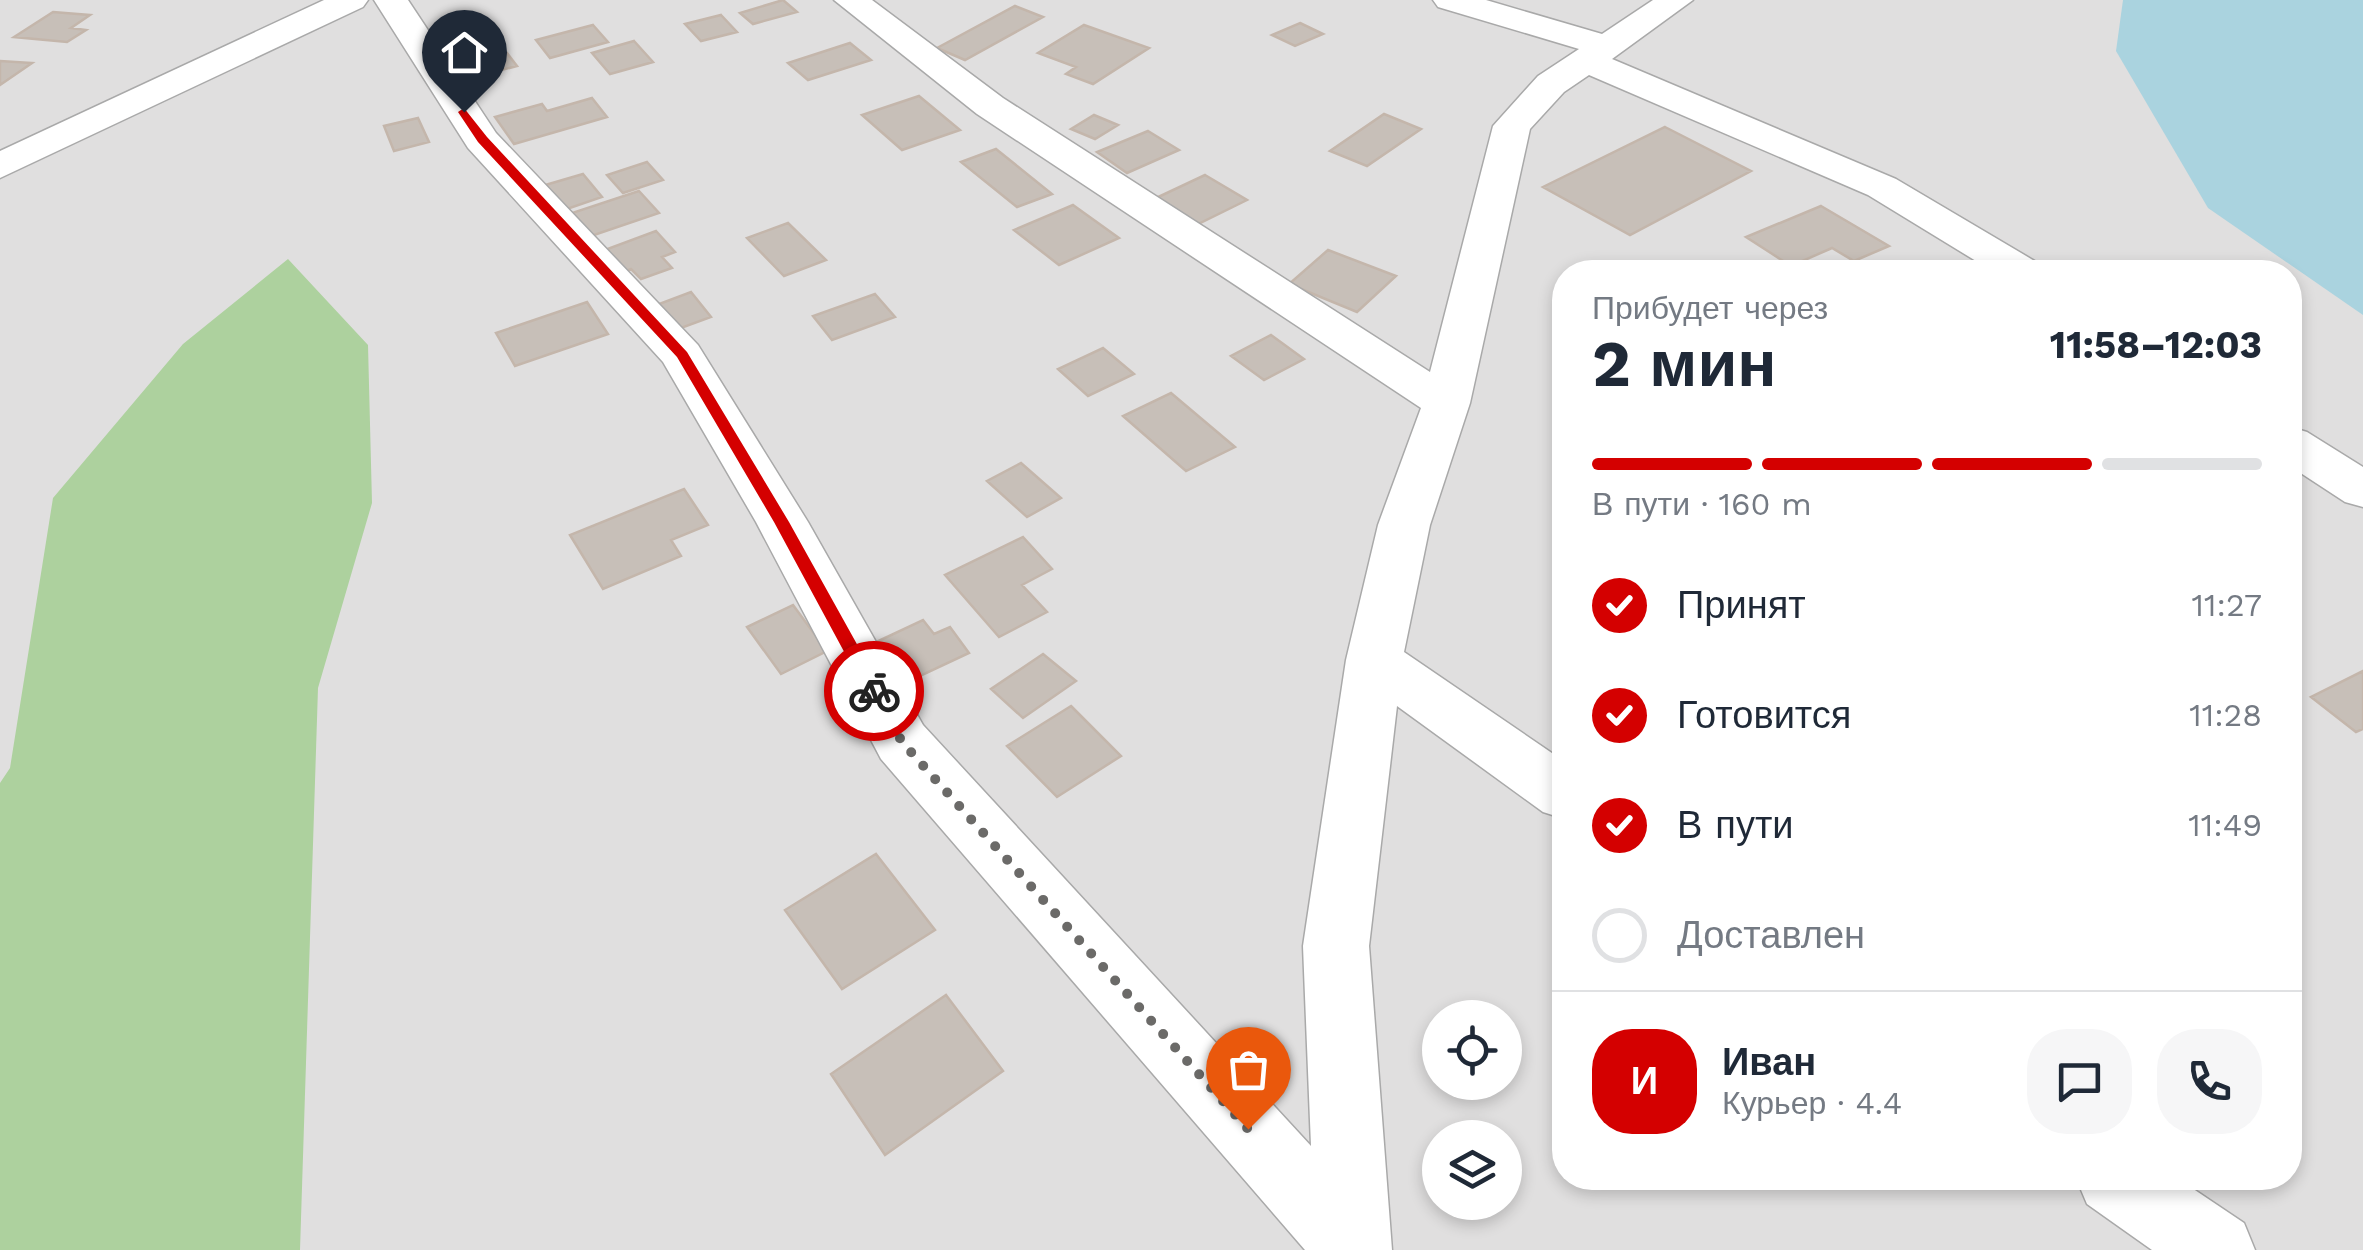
<!DOCTYPE html>
<html lang="ru">
<head>
<meta charset="utf-8">
<style>
  :root { --surface:#fff; --page:#f6f6f7; --text:#1f2937; --muted:#747a83; --line:#e0e1e3; --accent:#d40000 }
  body { margin:0; font-family:"Work Sans",sans-serif; background:var(--page); color:var(--text); height:100vh; display:flex; flex-direction:column; font-size:38px; white-space:nowrap }
  * { box-sizing:border-box; margin:0 }
  p { font-size:32px; color:var(--muted) }
  .icon { flex:none; width:55px; height:55px; fill:none; stroke:currentColor; stroke-width:2; stroke-linecap:round; stroke-linejoin:round }
  .map { position:relative; flex:1; overflow:hidden }
  .details { position:absolute; left:1552px; top:260px; width:750px; height:930px; display:flex; flex-direction:column; background:var(--surface); border-radius:40px; box-shadow:0 5px 15px #0003 }
  .details>* { flex:none }
  .controls { position:absolute; left:1422px; top:1000px; display:grid; gap:20px }
  .controls a { display:grid; place-items:center; width:100px; height:100px; border-radius:50%; background:var(--surface); box-shadow:0 5px 15px #0003; font-size:50px }
  .pin { position:absolute; display:grid; place-items:center; width:85px; height:85px; color:#fff; margin:-102px -42px; border-radius:50% 50% 50% 0; rotate:-45deg; box-shadow:0 0 10px #0007 }
  .pin .icon { rotate:45deg }
  .courier { position:absolute; display:grid; place-items:center; width:100px; height:100px; margin:-50px; border:8px solid #d40000; border-radius:50%; background:#fff; color:#222; box-shadow:0 2px 12px #0007 }
  .head em { font-style:normal; font-weight:700 }
  .head div { display:flex; flex-direction:column-reverse }
  .head { display:flex; align-items:center; justify-content:space-between; height:170px; padding:0 40px }
  h1 { font-size:65px; font-weight:700; line-height:75px }
  .bar { display:grid; grid-template-columns:repeat(4,1fr); gap:15px 10px; align-content:center; height:120px; padding:0 40px }
  .bar i { height:12px; border-radius:8px; background:var(--line) }
  .bar .current { background:var(--accent) }
  .bar p { grid-column:span 4 }
  .line { display:flex; align-items:center; gap:25px; padding:0 40px; border-top:2px solid var(--line) }
  .line div { flex:1 }
  .round { display:grid; place-items:center; flex:none; width:105px; height:105px; border-radius:40px; background:var(--page) }
  ol { padding:0 40px; list-style:none }
  li { display:flex; align-items:center; gap:30px; height:110px }
  li p { margin-inline-start:auto }
  li .icon { padding:10px; border-radius:50%; background:var(--accent); color:#fff; stroke-width:4 }
  li:last-child { color:var(--muted) }
  li i { width:55px; height:55px; border:5px solid var(--line); border-radius:50% }
  .map>svg:first-child { display:block }
  .residential { fill:#e0dfdf; fill-rule:evenodd }
  .forest { fill:#add19e }
  .water { fill:#aad3df }
  .building { fill:#c7bfb8; stroke:#c4b6ab; stroke-width:2.5 }
  .lines { fill:none; stroke-linecap:round; stroke-linejoin:round }
  .minor-casing { stroke:#a9a9a9; stroke-width:3 }
  .minor { fill:#fff; fill-rule:evenodd }
  .route { fill:#d40000 }
  .done { stroke:#6b6a68; stroke-width:10; stroke-dasharray:0 18 }
</style>
</head>
<body>
<div class="map">
<svg width="2363" height="1250" viewBox="0 0 2363 1250">
  <rect width="100%" height="100%" fill="#f2efe9"/>
  <path class="residential" d="M0 0H2363V1250H0ZM1565 272H2290V1178H1565ZM1440 1018H1505V1082H1440ZM1440 1138H1505V1202H1440Z"/>
  <path class="forest" d="M288 259 368 345 372 503 318 688 300 1250H0V783L10 768 53 498 183 344Z"/>
  <path class="water" d="M2123 0H2363V315L2208 208 2116 51Z"/>
  <path class="building" d="M783 0 797 12 753 24 740 13Z
    M1015 6 1043 17 965 60 937 48Z
    M53 12 90 15 71 28 86 30 67 42 14 37Z
    M721 15 737 32 701 41 685 24Z
    M1300 23 1323 34 1295 46 1272 35Z
    M593 25 608 42 550 58 536 40Z
    M1084 25 1149 48 1093 84 1066 74 1076 67 1038 53Z
    M634 41 653 62 610 74 592 53Z
    M850 43 871 60 808 80 788 63Z
    M507 53 517 66 467 79 458 65Z
    M0 61 32 63 0 85Z
    M919 96 960 130 902 150 862 115Z
    M592 98 607 117 514 144 495 117 542 104 547 111Z
    M1384 114 1421 129 1367 166 1330 151Z
    M1094 115 1118 125 1095 139 1071 129Z
    M418 118 429 142 394 151 384 126Z
    M1665 127 1751 171 1630 235 1543 187Z
    M1148 131 1179 150 1127 173 1097 152Z
    M996 149 1052 194 1017 207 961 162Z
    M647 162 663 180 623 193 607 175Z
    M583 174 602 197 561 211 542 186Z
    M1205 175 1247 200 1196 225 1154 199Z
    M639 191 659 213 591 236 572 213Z
    M1073 205 1119 238 1059 265 1014 230Z
    M1821 206 1889 246 1854 261 1832 248 1791 266 1746 237Z
    M788 223 826 260 784 276 747 238Z
    M656 231 675 252 662 257 672 268 641 279 631 269 621 273 602 251Z
    M1328 250 1396 276 1357 312 1289 284Z
    M691 292 711 317 670 332 651 307Z
    M875 294 895 317 832 340 813 316Z
    M587 302 608 334 515 366 496 333Z
    M1271 335 1304 359 1264 380 1231 356Z
    M1103 348 1134 374 1088 396 1058 369Z
    M1171 393 1235 447 1186 471 1123 416Z
    M1021 463 1061 498 1027 517 987 481Z
    M684 489 708 525 671 540 681 556 603 589 570 535Z
    M1023 537 1052 569 1022 585 1047 612 999 637 945 575Z
    M793 605 827 651 781 674 747 627Z
    M923 620 934 634 950 627 969 653 903 684 874 643Z
    M1043 654 1076 681 1023 718 991 689Z
    M2363 671V729L2356 732 2311 697Z
    M1071 706 1121 756 1057 797 1007 746Z
    M876 854 935 930 842 989 785 910Z
    M946 995 1003 1071 885 1155 831 1074Z"/>
  <g class="lines">
    <g class="minor-casing">
      <path id="minor" d="M324 0H368L363 7 0 178V151Z
        M374 0H408L496 133 698 345 808 522 923 725 1311 1146 1303 946 1346 660 1378 525 1421 408 977 114 834 0H872L1003 98 1430 372 1493 126 1538 76 1579 49 1438 7 1433 0H1486L1602 34 1653 0H1693L1612 59 1896 179 2038 263 2044 272H1994L1868 195 1589 75 1564 92 1530 129 1470 403 1430 525 1404 652 1565 762V819L1543 812 1397 706 1369 946 1392 1250H1305L881 759 756 522 663 362 468 148Z
        M2290 427 2307 432 2363 467V507L2345 502 2290 466Z
        M2076 1178H2177L2244 1223 2255 1250H2152L2087 1204Z"/>
    </g>
    <use href="#minor" class="minor"/>
  </g>
  <path class="route" d="M464 108 487 137 687 352 789 522 883 691 880 696H868L774 522 677 357 478 142 458 112Z"/>
  <g class="lines">
    <path class="done" d="M874 691 902 742 1248 1129"/>
  </g>
</svg>
<div class="controls">
<a><svg class="icon" aria-label="locate" viewBox="0 0 24 24"><circle cx="12" cy="12" r="6"/><path d="M12 2v4M12 18v4M2 12h4M18 12h4"/></svg></a>
<a><svg class="icon" aria-label="layers" viewBox="0 0 24 24"><path d="M12 4l9 5-9 5-9-5zM3 14l9 5 9-5"/></svg></a>
</div>
<div class="pin" style="left:1248px;top:1129px;background:#ea580c"><svg class="icon" aria-label="bag" viewBox="0 0 24 24"><path d="M5 8h14l-1 12H6zM9 8a3 3 0 0 1 6 0"/></svg></div>
<div class="pin" style="left:464px;top:112px;background:#1f2937"><svg class="icon" aria-label="home" viewBox="0 0 24 24"><path d="M3 11l9-7 9 7M6 9v11h12V9"/></svg></div>
<div class="courier" style="left:874px;top:691px"><svg class="icon" aria-label="bike" viewBox="0 0 24 24"><circle cx="6" cy="16" r="4"/><circle cx="18" cy="16" r="4"/><path d="M6 16l4-8h5l3 8M10 8l3 8H6M13 5h3"/></svg></div>
<section class="details">
<div class="head"><div><h1>2 мин</h1><p>Прибудет через</p></div><em>11:58–12:03</em></div>
<div class="bar"><i class="current"></i><i class="current"></i><i class="current"></i><i></i><p>В пути · 160 m</p></div>
<ol>
<li><svg class="icon" aria-label="check" viewBox="0 0 24 24"><path d="M5 12l5 5 9-10"/></svg>Принят<p>11:27</p></li>
<li><svg class="icon" aria-label="check" viewBox="0 0 24 24"><path d="M5 12l5 5 9-10"/></svg>Готовится<p>11:28</p></li>
<li><svg class="icon" aria-label="check" viewBox="0 0 24 24"><path d="M5 12l5 5 9-10"/></svg>В пути<p>11:49</p></li>
<li><i></i>Доставлен</li>
</ol>
<div class="line" style="height:180px"><b class="round" style="background:var(--accent);color:#fff">И</b><div><b>Иван</b><p>Курьер · 4.4</p></div><a class="round"><svg class="icon" aria-label="chat" viewBox="0 0 24 24"><path d="M4 5h16v11H9l-5 4z"/></svg></a><a class="round"><svg class="icon" aria-label="phone" viewBox="0 0 24 24"><path d="M5 4h4l2 5-3 2q2 4 5 5l2-3 5 2v4C11 20 4 13 5 4z"/></svg></a></div>
</section>
</div>
</body>
</html>
